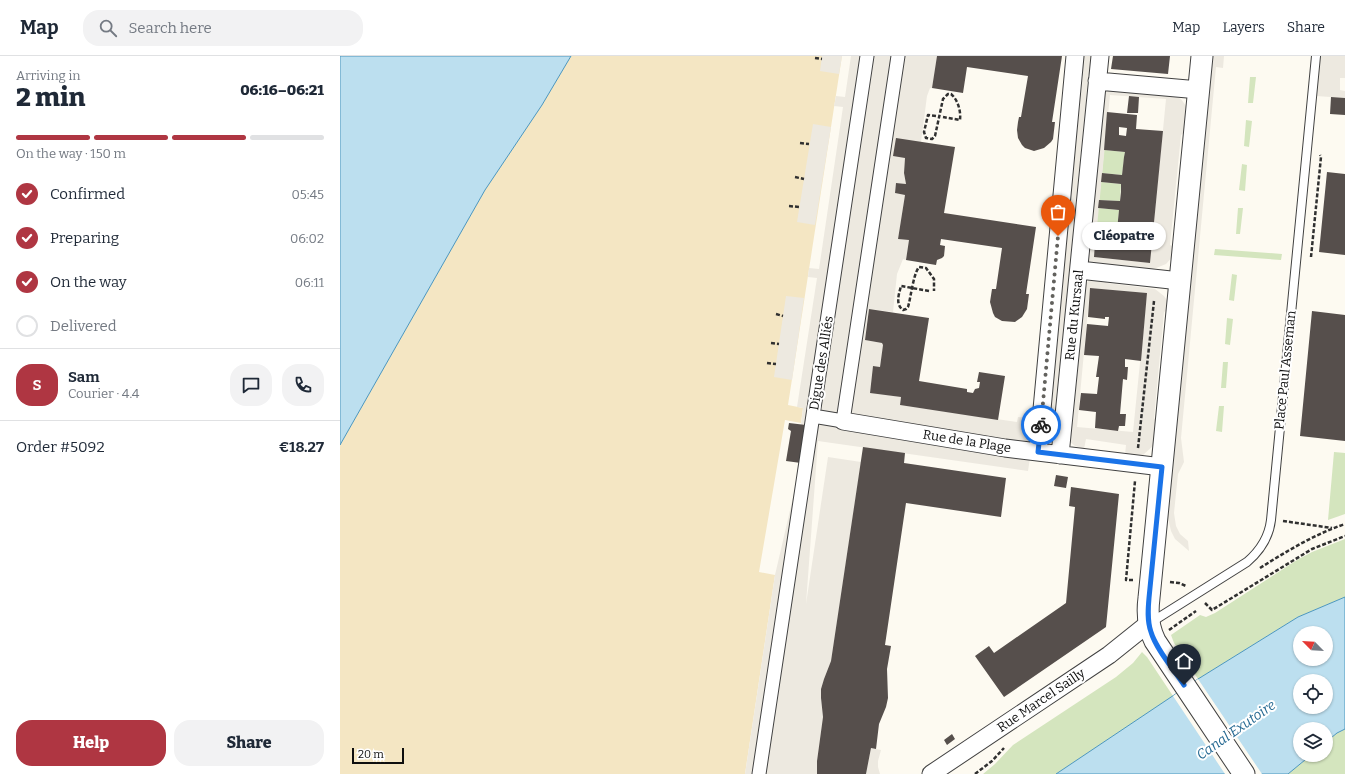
<!DOCTYPE html>
<html lang="en">
<head>
<meta charset="utf-8">
<style>
  :root { --surface:#fff; --page:#f2f2f3; --text:#1f2937; --muted:#747a83; --line:#e0e1e3; --accent:#af3642 }
  body { margin:0; font-family:Bitter,serif; background:var(--page); color:var(--text); height:100vh; display:flex; flex-direction:column; font-size:15px; white-space:nowrap }
  * { box-sizing:border-box; margin:0 }
  p { font-size:13px; color:var(--muted) }
  .icon { flex:none; width:22px; height:22px; fill:none; stroke:currentColor; stroke-width:2; stroke-linecap:round; stroke-linejoin:round }
  .map { position:relative; flex:1; overflow:hidden }
  .sheet { display:flex; flex-direction:column; background:var(--surface); width:340px }
  .sheet>* { flex:none }
  .needle { width:26px; rotate:294deg }
  .fabs { position:absolute; left:953px; top:570px; display:grid; gap:8px }
  .fabs a { display:grid; place-items:center; width:40px; height:40px; border-radius:50%; background:var(--surface); box-shadow:0 1px 3px #0004; font-size:20px }
  .scale { position:absolute; left:12px; bottom:10px; width:52px; box-sizing:border-box; padding-left:4px; border:2px solid #0e0e0e; border-top:0; font-size:11px; line-height:14px; white-space:nowrap; color:#0e0e0e; -webkit-text-stroke:3px #fff; paint-order:stroke }
  .pin { position:absolute; display:grid; place-items:center; width:34px; height:34px; color:#fff; margin:-41px -17px; border-radius:50% 50% 50% 0; rotate:-45deg; box-shadow:0 0 4px #0007 }
  .pin .icon { rotate:45deg }
  .courier { position:absolute; display:grid; place-items:center; width:40px; height:40px; margin:-20px; border:3px solid #1a73e8; border-radius:50%; background:#fff; color:#222; box-shadow:0 1px 5px #0007 }
  .bubble { position:absolute; height:28px; border-radius:14px; background:var(--surface); box-shadow:0 1px 3px #0004; font-size:13px; font-weight:800; line-height:28px; text-align:center }
  .summary em { font-style:normal; font-weight:800 }
  .summary div { display:flex; flex-direction:column-reverse }
  .summary { display:flex; align-items:center; justify-content:space-between; height:68px; padding:0 16px }
  h1 { font-size:26px; font-weight:800; line-height:30px }
  .bar { display:grid; grid-template-columns:repeat(4,1fr); gap:6px 4px; align-content:center; height:48px; padding:0 16px }
  .bar i { height:5px; border-radius:3px; background:var(--line) }
  .bar .on { background:var(--accent) }
  .bar p { grid-column:span 4 }
  .line { display:flex; align-items:center; gap:10px; padding:0 16px; border-top:1px solid var(--line) }
  .line div { flex:1 }
  .round { display:grid; place-items:center; flex:none; width:42px; height:42px; border-radius:16px; background:var(--page) }
  ol { padding:0 16px; list-style:none }
  li { display:flex; align-items:center; gap:12px; height:44px }
  li p { margin-inline-start:auto }
  li .icon { padding:4px; border-radius:50%; background:var(--accent); color:#fff; stroke-width:4 }
  li:last-child { color:var(--muted) }
  li i { width:22px; height:22px; border:2px solid var(--line); border-radius:50% }
  .button { display:flex; gap:8px; margin-top:auto; padding:8px 16px }
  .button a { flex:1; height:46px; border-radius:16px; background:var(--accent); color:#fff; font-size:16px; font-weight:800; line-height:46px; text-align:center }
  .button a+a { background:var(--page); color:var(--text) }
  header { display:flex; align-items:center; gap:24px; box-sizing:border-box; height:56px; padding:0 20px; background:var(--surface); border-bottom:1px solid var(--line) }
  header strong { font-size:19px }
  nav { display:flex; gap:22px; margin-inline-start:auto; font-size:14px }
  .search { width:280px; height:36px; background:var(--page); display:flex; align-items:center; gap:10px; box-sizing:border-box; padding:0 14px; border-radius:16px; color:var(--muted); font-size:15px }
  main { display:flex; flex:1; min-height:0 }
  .map>svg:first-child { display:block }
  .green { fill:#d4e5be }
  .sand { fill:#f4e6c3 }
  .plaza { fill:#ede9e0; fill-rule:evenodd }
  .water { fill:#bcdfef; stroke:#4b96be; fill-rule:evenodd }
  .pier { fill:#fdfaf1 }
  .building { fill:#564f4c; fill-rule:evenodd }
  .lines { fill:none; stroke-linecap:round; stroke-linejoin:round }
  .service-casing { stroke:#414141; stroke-width:10 }
  .pedestrian-casing { stroke:#414141; stroke-width:15 }
  .minor-casing { stroke:#414141; stroke-width:19 }
  .tertiary-casing { stroke:#414141; stroke-width:23 }
  .path { stroke:#303030; stroke-width:2.5; stroke-dasharray:4 2; stroke-linecap:butt }
  .service { stroke:#fff; stroke-width:8 }
  .pedestrian { stroke:#fff; stroke-width:13 }
  .minor { stroke:#fff; stroke-width:17 }
  .tertiary { stroke:#fff; stroke-width:21 }
  .done { stroke:#62615d; stroke-width:4; stroke-dasharray:0 7.2 }
  .route { stroke:#1a73e8; stroke-width:5 }
  .labels { text-anchor:middle; dominant-baseline:central; stroke-width:4; stroke-linejoin:round; paint-order:stroke }
  .street-label { font-size:13px; fill:#0e0e0e; stroke:#fff }
  .water-label { font-size:14px; font-style:italic; fill:#256992; stroke:#fff }
</style>
</head>
<body>
<header>
<strong>Map</strong>
<div class="search"><svg class="icon" aria-label="search" viewBox="0 0 24 24"><circle cx="10" cy="10" r="6"/><path d="M15 15l6 6"/></svg>Search here</div>
<nav><a>Map</a><a>Layers</a><a>Share</a></nav>
</header>
<main>
<section class="sheet">
<div class="summary"><div><h1>2 min</h1><p>Arriving in</p></div><em>06:16–06:21</em></div>
<div class="bar"><i class="on"></i><i class="on"></i><i class="on"></i><i></i><p>On the way · 150 m</p></div>
<ol>
<li><svg class="icon" aria-label="check" viewBox="0 0 24 24"><path d="M5 12l5 5 9-10"/></svg>Confirmed<p>05:45</p></li>
<li><svg class="icon" aria-label="check" viewBox="0 0 24 24"><path d="M5 12l5 5 9-10"/></svg>Preparing<p>06:02</p></li>
<li><svg class="icon" aria-label="check" viewBox="0 0 24 24"><path d="M5 12l5 5 9-10"/></svg>On the way<p>06:11</p></li>
<li><i></i>Delivered</li>
</ol>
<div class="line" style="height:72px"><b class="round" style="background:var(--accent);color:#fff">S</b><div><b>Sam</b><p>Courier · 4.4</p></div><a class="round"><svg class="icon" aria-label="chat" viewBox="0 0 24 24"><path d="M4 5h16v11H9l-5 4z"/></svg></a><a class="round"><svg class="icon" aria-label="phone" viewBox="0 0 24 24"><path d="M5 4h4l2 5-3 2q2 4 5 5l2-3 5 2v4C11 20 4 13 5 4z"/></svg></a></div>
<div class="line" style="height:52px"><div>Order #5092</div><b>€18.27</b></div>
<div class="button"><a>Help</a><a>Share</a></div>
</section>
<div class="map">
<svg width="1005" height="718" viewBox="0 0 1005 718">
  <rect width="100%" height="100%" fill="#fdfaf1"/>
  <path class="green" d="M910 21H916L913 47H908Z
    M906 64 912 65 909 91 904 90Z
    M764 94 785 96 782 119 762 117Z
    M902 108 907 109 905 135 899 134Z
    M761 126 781 128 780 145 759 144Z
    M758 152 779 154 777 174 756 172Z
    M898 152H903L900 178H896Z
    M875 193 942 198 941 204 874 199Z
    M892 218 897 219 894 245 889 244Z
    M887 262 893 263 890 289 885 288Z
    M883 306H888L886 332H881Z
    M879 350H884L882 376 876 375Z
    M994 396 1005 397V458L988 464Z
    M1005 483V541L958 561 858 623 834 587 831 579 860 559 866 561 875 557 957 504 972 496Z
    M802 596 807 601 833 640 716 718H643L655 708 673 689 776 621 793 607Z
    M1005 673V718H948L971 699H986V686L997 677Z"/>
  <path class="sand" d="M231 0H502L448 349 463 352 461 367 445 364 419 516 435 519 405 718H0V389L145 134 202 49Z"/>
  <path class="plaza" d="M482 0H502L499 18 480 15Z
    M511 0H597L592 32H590L587 40 581 86 565 102 564 117 566 128 556 127 555 137 565 139 558 183 569 184 566 204 563 203 557 218 553 256 529 253 525 284 542 287 543 289 540 311 533 310 530 336 561 341 560 349 677 366 678 361 696 363 688 415 478 385 466 548 488 401 521 406 491 605 484 623 481 633V642L483 661 477 705V718H405L435 519 461 407V369L463 352 457 351 477 222 468 221 469 212 479 213 503 51 494 50 496 40 505 41Z
    M740 0H755L754 15 748 19 746 43 751 49V52L745 57 735 152 740 158 738 179 733 183 721 297 725 303 724 308 719 311 714 361 719 366 713 387H709L707 386 706 364 710 361 727 183 722 176 729 152 743 20 739 13Z
    M871 0H884L883 12 876 11 841 382 844 406 838 418 834 457 836 470 840 478 848 485 849 495 835 483 831 475 827 458Z
    M980 0H1005V22H1000V34L1005 35V42L976 40Z
    M766 34 833 39 841 43 846 50 848 57 846 75 841 79 830 189 836 192 833 200 826 208 816 212 811 213 771 209 764 214 751 208 748 204 763 36ZM770 39 826 43 810 207 754 201Z
    M473 68 491 71 475 169 457 166Z
    M762 221 767 227 815 233 824 240 829 247V253L824 256 814 362 818 367 814 389 803 399H785L786 389 746 383 744 393 735 390 729 385 728 367H733L745 228 751 223ZM750 232 807 237 793 376 737 371Z
    M446 240 464 242 452 324 434 321Z
    M531 692 541 694 538 705V711L540 718H526Z"/>
  <path class="water" d="M0 0H231L202 49 145 134 0 389Z
    M1005 541V673L997 677 986 686V673H960V699H971L948 718H716L858 623 958 561ZM960 577H986V603H960ZM960 625H986V651H960Z"/>
  <path class="pier" d="M858 623 922 718H885L833 640Z"/>
  <path class="building" d="M597 0H722L712 66H715L713 83 711 86 704 92 694 95 685 92 682 89 678 82 677 74 678 66 679 61H681L688 20 627 11 623 37 592 32Z
    M773 0H830L828 18 771 13Z
    M789 40 799 41 798 57H787Z
    M991 41 1005 42V59L990 58Z
    M767 56 797 59 796 73 823 75 810 207 754 201 756 172 777 174 779 154 758 152 759 144 780 145 781 136V128L761 126 762 117 782 119 784 101 785 96 764 94ZM779 71 787 72 786 80 779 79Z
    M556 82 615 91 604 157 696 171 686 238H689L687 253 682 261 675 266 662 265 655 261 653 257 650 246 652 233H656L662 192 601 183 600 189 605 190 604 200 602 202 597 204 596 209 566 204 569 184 558 183 565 139 555 137 556 127 566 128 564 117 565 102 553 100Z
    M987 116 1005 118V199L979 196Z
    M750 232 807 237 801 305 785 303V311H788L787 324 783 323 780 358H786L785 370H779L778 375 755 372 756 356 739 354 741 337 757 338 759 321H756L759 300 744 299 747 268 768 270 769 261H765V263L748 261Z
    M529 253 589 262 579 325 627 333V336L633 337 635 333 639 332 640 326H637L639 316 665 320 658 364 560 349 561 341 530 337 533 310 540 311 543 289 542 287 525 284Z
    M972 255 1005 259V385L960 380Z
    M449 367 466 369 461 407 446 405 451 375 448 373Z
    M523 391 565 397 564 407 666 422 661 461 566 447 545 589 551 590 547 613 548 642 546 651 539 668 536 693 531 692 526 718H477V705L483 661 481 642V633L484 623 491 605Z
    M716 419 728 421 726 432 714 430Z
    M731 431 779 438 766 571 664 641 635 600 649 590 654 597 726 547 735 451 729 450Z
    M612 678 615 683 607 689 604 684Z"/>
  <g class="lines">
    <g class="service-casing">
      <path id="service" d="M810 567 907 506C921 494 929 481 931 464L976 0"/>
    </g>
    <g class="pedestrian-casing">
      <path id="pedestrian" d="M473 360 503 365 558 0
        M419 718 527 0"/>
    </g>
    <g class="minor-casing">
      <path id="minor" d="M757 25 859 34
        M739 214 840 225
        M503 365 665 392 822 411
        M698 396 735 0
        M720 399 760 0
        M591 718 769 599 809 567"/>
    </g>
    <g class="tertiary-casing">
      <path id="tertiary" d="M862 0 809 542C807 557 808 571 815 585L904 718"/>
    </g>
    <path class="path" d="M475 2 482 3
      M596 60 588 59 584 76 586 82 592 83 595 80 603 43 608 38H611C618 44 621 55 620 64L603 61
      M460 87 469 88
      M455 121 464 123
      M449 150 459 151
      M971 201 981 101 980 99
      M589 235 561 230C559 238 555 248 563 254L566 253 568 251C571 241 573 219 579 211L586 212 594 223V235
      M436 258 443 260
      M431 287 439 288
      M427 307 436 308
      M798 392 814 245
      M943 465 992 472
      M920 512C947 495 975 478 1005 468
      M793 524H786L795 425
      M830 526 839 527 846 530
      M865 547 872 554 972 493 1005 480
      M829 574 856 555
      M635 718 652 705 664 692"/>
    <use href="#service" class="service"/>
    <use href="#pedestrian" class="pedestrian"/>
    <use href="#minor" class="minor"/>
    <use href="#tertiary" class="tertiary"/>
  </g>
  <g class="lines">
    <path class="done" d="M701 369 718 180"/>
    <path class="route" d="M701 369 698 396 822 411 809 542C808 553 807 565 811 576 816 593 834 614 844 629"/>
  </g>
  <g class="labels">
    <g class="street-label">
      <text transform="translate(734 259) rotate(-84)">Rue du Kursaal</text>
      <text transform="translate(481 307) rotate(-81)">Digue des Alliés</text>
      <text transform="translate(945 314) rotate(-84)">Place Paul Asseman</text>
      <text transform="translate(627 385) rotate(9)">Rue de la Plage</text>
      <text transform="translate(701 644) rotate(-34)">Rue Marcel Sailly</text>
    </g>
    <g class="water-label">
      <text transform="translate(896 674) rotate(-35)">Canal Exutoire</text>
    </g>
  </g>
</svg>
<div class="fabs">
<a><svg class="needle" viewBox="-14 -14 28 28"><path d="M0-13l5 13h-10z" fill="#e53935"/><path d="M0 13l5-13h-10z" fill="#747a83"/></svg></a>
<a><svg class="icon" aria-label="locate" viewBox="0 0 24 24"><circle cx="12" cy="12" r="6"/><path d="M12 2v4M12 18v4M2 12h4M18 12h4"/></svg></a>
<a><svg class="icon" aria-label="layers" viewBox="0 0 24 24"><path d="M12 4l9 5-9 5-9-5zM3 14l9 5 9-5"/></svg></a>
</div>
<div class="scale">20 m</div>
<div class="pin" style="left:718px;top:180px;background:#ea580c"><svg class="icon" aria-label="bag" viewBox="0 0 24 24"><path d="M5 8h14l-1 12H6zM9 8a3 3 0 0 1 6 0"/></svg></div>
<div class="pin" style="left:844px;top:629px;background:#1f2937"><svg class="icon" aria-label="home" viewBox="0 0 24 24"><path d="M3 11l9-7 9 7M6 9v11h12V9"/></svg></div>
<div class="courier" style="left:701px;top:369px"><svg class="icon" aria-label="bike" viewBox="0 0 24 24"><circle cx="6" cy="16" r="4"/><circle cx="18" cy="16" r="4"/><path d="M6 16l4-8h5l3 8M10 8l3 8H6M13 5h3"/></svg></div>
<div class="bubble" style="left:742px;top:166px;width:84px">Cléopatre</div>
</div>
</main>
</body>
</html>
